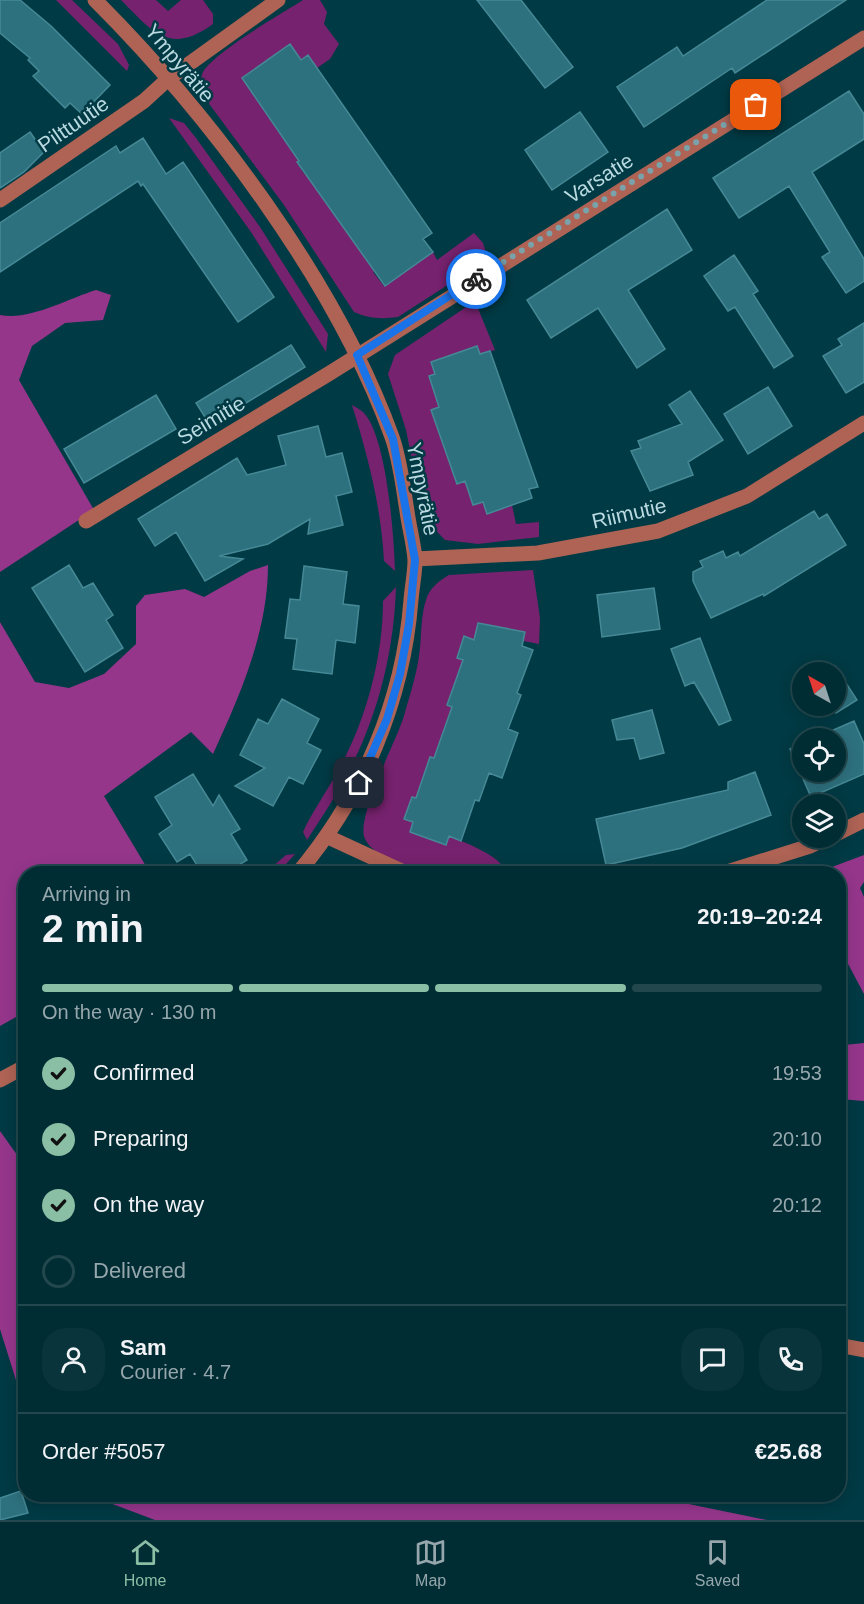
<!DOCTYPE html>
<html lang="en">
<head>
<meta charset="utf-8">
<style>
  :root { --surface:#002c33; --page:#0a343b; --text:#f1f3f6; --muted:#95a7ac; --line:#22484e; --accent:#8abfa5 }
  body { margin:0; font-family:Helvetica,sans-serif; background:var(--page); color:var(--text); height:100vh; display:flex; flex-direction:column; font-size:22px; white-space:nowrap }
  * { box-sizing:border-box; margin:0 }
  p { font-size:20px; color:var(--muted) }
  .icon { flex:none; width:33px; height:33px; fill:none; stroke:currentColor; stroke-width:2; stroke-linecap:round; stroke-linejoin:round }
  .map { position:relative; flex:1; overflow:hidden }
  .side { position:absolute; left:18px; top:866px; width:828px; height:636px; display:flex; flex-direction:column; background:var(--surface); border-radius:24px; box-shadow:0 3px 15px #0003,0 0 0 2px var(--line) }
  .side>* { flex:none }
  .needle { width:39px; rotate:321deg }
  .fabs { position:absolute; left:792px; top:662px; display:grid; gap:12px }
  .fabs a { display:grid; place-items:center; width:54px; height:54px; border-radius:50%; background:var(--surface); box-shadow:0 3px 15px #0003,0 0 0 2px var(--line); font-size:30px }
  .pin { position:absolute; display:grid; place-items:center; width:51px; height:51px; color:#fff; margin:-26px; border-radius:12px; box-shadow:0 3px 9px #0006 }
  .courier { position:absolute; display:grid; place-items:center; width:60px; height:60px; margin:-30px; border:4px solid #1a73e8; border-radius:50%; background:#fff; color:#222; box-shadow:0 2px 8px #0007 }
  .overview em { font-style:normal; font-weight:600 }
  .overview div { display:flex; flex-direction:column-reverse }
  .overview { display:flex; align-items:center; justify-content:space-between; height:102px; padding:0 24px }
  h1 { font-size:39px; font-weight:600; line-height:45px }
  .bar { display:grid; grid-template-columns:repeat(4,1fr); gap:9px 6px; align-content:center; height:72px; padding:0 24px }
  .bar i { height:8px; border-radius:4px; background:var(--line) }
  .bar .current { background:var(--accent) }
  .bar p { grid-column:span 4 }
  .line { display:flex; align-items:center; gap:15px; padding:0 24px; border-top:2px solid var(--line) }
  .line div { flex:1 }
  .round { display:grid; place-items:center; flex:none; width:63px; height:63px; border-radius:24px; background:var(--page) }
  ol { padding:0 24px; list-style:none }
  li { display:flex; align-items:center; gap:18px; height:66px }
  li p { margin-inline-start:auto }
  li .icon { padding:6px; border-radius:50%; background:var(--accent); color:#111; stroke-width:4 }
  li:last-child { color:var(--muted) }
  li i { width:33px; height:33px; border:3px solid var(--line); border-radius:50% }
  .tab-bar { display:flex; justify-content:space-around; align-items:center; height:84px; border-top:2px solid var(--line); background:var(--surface); font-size:16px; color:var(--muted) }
  .tab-bar a { display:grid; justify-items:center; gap:3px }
  .tab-bar .current { color:var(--accent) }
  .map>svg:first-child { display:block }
  .green { fill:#76226e }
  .forest { fill:#95368b }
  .building { fill:#2e717e; stroke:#468996; stroke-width:1.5 }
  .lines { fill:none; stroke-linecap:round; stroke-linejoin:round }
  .minor { stroke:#ae6354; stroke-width:15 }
  .done { stroke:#79a2aa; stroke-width:6; stroke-dasharray:0 10.8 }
  .route { stroke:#1a73e8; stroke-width:8 }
  .labels { text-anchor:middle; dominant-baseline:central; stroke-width:5; stroke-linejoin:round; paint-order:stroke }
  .street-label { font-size:21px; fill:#badae1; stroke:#003a44 }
</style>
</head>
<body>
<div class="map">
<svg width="864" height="1520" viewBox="0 0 864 1520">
  <rect width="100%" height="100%" fill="#003a44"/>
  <path class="green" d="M56 0H72L118 44 129 65 127 71Z
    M121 0H156L168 11 181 0H203L213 14V24C169 56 152 31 121 0Z
    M303 0H320L327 12 324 24 339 44 330 59 317 68 301 60 290 44 287 122 277 130 293 152 305 157 297 163 305 175 315 168 318 192 327 205 334 200 382 265 373 272 384 286 433 252 437 260 474 233 483 243 488 259 398 317C382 319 370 319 354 312L284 205 210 105C206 95 198 85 202 74 210 54 283 13 303 0Z
    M169 118 184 123 196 138 260 227 328 334 326 352 251 232Z
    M475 301 495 350 480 354 477 346 431 362 435 374 429 376 439 407 432 410 457 484 465 481 483 502 487 514 512 505 516 524 539 522V537L478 544 445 540 424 518 406 430 388 374 395 355Z
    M352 405C356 407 361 410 364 413 387 438 394 537 395 571L384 561C381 506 368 457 352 405Z
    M533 570 540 618 539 644 523 641 525 632 478 624 474 640 464 637 457 658 471 663 455 682 447 705 460 710 449 714 423 801 412 797 404 819 413 822 410 832 446 845 449 836C466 843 500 855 507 873 472 873 385 876 365 839 355 820 395 743 403 719 409 698 416 677 419 656 422 638 420 615 427 597 431 587 440 580 449 575Z
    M396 587C394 650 379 712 350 769 338 793 322 817 307 840L303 832C313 810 328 790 339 769 366 720 383 657 383 601Z
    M295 854 278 873H265L286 855Z"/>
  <path class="forest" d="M96 290 111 295 103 320 65 323 32 346 19 380 94 510 0 572V315C29 321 67 299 96 290Z
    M268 565C268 632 240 695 213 754L191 732 104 796 150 873H26L25 1012 0 1026V622L35 682 69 688 104 674 136 644V606L145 595 185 589 204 597 250 571Z
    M864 855V882L860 888 864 897V994L846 960 839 957 838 873H816Z
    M864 1043V1101L839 1099V1063L844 1045Z
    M0 1131 20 1159 25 1157V1409L0 1329Z
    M86 1494H640L767 1520H155Z"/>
  <path class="building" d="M0 0H20L51 26 110 85 82 114 70 103 65 108 33 76 39 71 28 60 30 58 0 33Z
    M477 0H521L573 67 545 88Z
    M767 0H846L735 73 732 68 644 127 617 87 677 47 683 56Z
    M290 44 301 60 308 55 432 233 423 239 433 252 385 286 297 162 299 161 242 78Z
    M849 91 864 114V139L812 172 864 259V281L846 293 822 257 830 252 789 186 739 218 713 178Z
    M580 112 608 152 552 190 525 150Z
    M30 132 44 152 24 172 0 188V153Z
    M143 138 166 174 183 162 274 297 238 322 143 184 141 186 138 181 0 272V223L116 146 120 153Z
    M667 209 692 250 628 290 665 349 637 368 598 308 551 338 527 300Z
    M734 255 758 291 753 294 793 356 774 368 735 307 728 311 704 276Z
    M864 323V382L846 393 823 356 842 345 838 339Z
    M291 345 305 367 210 425 196 403Z
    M477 346 480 354 490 351 538 487 529 489 532 498 487 514 483 502 473 505 465 481 457 484 431 410 439 407 429 376 435 374 431 362Z
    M768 387 792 426 748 454 724 414Z
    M690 391 723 440 688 462 693 475 650 491 631 451 641 448 638 441 682 424 669 405Z
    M156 395 176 429 84 483 64 449Z
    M318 426 326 457 342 453 352 492 336 496 343 525 308 534 310 519 268 544 219 556 243 559 205 581 176 532 155 546 138 519 237 458 247 475 286 465 278 436Z
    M814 511 819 519 827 514 846 545 764 596 763 594 711 618 693 581V572L703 567 700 561 723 551 726 558 738 552 740 556Z
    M69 565 83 588 93 583 113 615 106 620 123 648 85 672 32 588Z
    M304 566 347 572 343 604 359 606 355 643 336 640 332 674 293 669 297 639 285 638 290 599 300 600Z
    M654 588 660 629 602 637 597 595Z
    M478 623 525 632 522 646 533 650 517 693 521 695 508 729 518 733 502 778 489 773 479 801 475 800 461 841 449 836 446 845 410 832 413 822 404 819 412 797 416 798 430 757 434 758 452 707 447 705 463 660 457 658 464 636 474 640Z
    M700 638 731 720 719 725 694 682 685 686 671 649Z
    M835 666 857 700 836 713 831 705H836V672H825Z
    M282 699 319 719 307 743 321 750 303 784 289 777 273 806 235 786 265 768 240 755 258 719 268 724Z
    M652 710 664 753 640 759 634 738 617 740 612 720Z
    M854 721 864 744V774L811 797 790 749 802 744V771H836V738H815Z
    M755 772 771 815 682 848 606 865 596 819 728 790V782Z
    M193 774 213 806 219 795 240 829 231 834 247 860 226 873H202L190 854 177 862 159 834 172 825 155 797Z
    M21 1491 28 1513 0 1520V1498Z"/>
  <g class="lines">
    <path class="minor" d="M95 0C211 116 336 282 392 437 400 459 403 487 407 511 409 527 414 544 415 560 415 573 412 587 411 600 403 702 363 795 298 873
      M0 200 144 101 168 79 278 0
      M86 521 330 373 864 38
      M415 559 538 553 658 531 747 496 864 423
      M836 834 864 820
      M328 837 406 873
      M724 873 810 846 828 837
      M0 1080 26 1066
      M838 1345 864 1350"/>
  </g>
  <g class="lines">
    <path class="done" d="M476 279 756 105"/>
    <path class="route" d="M359 783 387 719 400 674 409 624 415 560 393 439 357 355 476 279"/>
  </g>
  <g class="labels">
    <g class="street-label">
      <text transform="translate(180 63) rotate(50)">Ympyrätie</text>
      <text transform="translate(73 124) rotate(-35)">Pilttuutie</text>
      <text transform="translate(599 178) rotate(-32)">Varsatie</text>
      <text transform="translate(211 420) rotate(-31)">Seimitie</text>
      <text transform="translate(423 489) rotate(79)">Ympyrätie</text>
      <text transform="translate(629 513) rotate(-13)">Riimutie</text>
    </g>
  </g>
</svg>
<div class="fabs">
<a><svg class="needle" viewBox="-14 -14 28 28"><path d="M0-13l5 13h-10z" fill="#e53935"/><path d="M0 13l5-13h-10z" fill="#95a7ac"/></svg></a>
<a><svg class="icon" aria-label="locate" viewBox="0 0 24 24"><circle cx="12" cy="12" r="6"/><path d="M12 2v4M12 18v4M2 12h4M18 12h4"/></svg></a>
<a><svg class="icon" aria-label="layers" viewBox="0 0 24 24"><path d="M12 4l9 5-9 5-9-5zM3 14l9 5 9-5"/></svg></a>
</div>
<div class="pin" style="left:756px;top:105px;background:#ea580c"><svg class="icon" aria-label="bag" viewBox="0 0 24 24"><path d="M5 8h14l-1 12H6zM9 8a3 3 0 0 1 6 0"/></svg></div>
<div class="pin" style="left:359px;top:783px;background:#1f2937"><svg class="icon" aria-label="home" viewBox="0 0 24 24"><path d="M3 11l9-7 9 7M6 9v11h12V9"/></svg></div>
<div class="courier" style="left:476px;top:279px"><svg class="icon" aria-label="bike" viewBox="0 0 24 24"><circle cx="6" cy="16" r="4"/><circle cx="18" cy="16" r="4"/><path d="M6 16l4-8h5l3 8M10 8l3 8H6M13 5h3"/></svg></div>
<section class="side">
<div class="overview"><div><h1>2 min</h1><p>Arriving in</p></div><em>20:19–20:24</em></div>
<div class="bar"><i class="current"></i><i class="current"></i><i class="current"></i><i></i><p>On the way · 130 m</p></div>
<ol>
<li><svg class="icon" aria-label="check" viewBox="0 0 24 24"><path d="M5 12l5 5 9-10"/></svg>Confirmed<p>19:53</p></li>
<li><svg class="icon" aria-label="check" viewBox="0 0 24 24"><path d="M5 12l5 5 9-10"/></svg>Preparing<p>20:10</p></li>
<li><svg class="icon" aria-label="check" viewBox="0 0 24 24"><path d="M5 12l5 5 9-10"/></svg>On the way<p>20:12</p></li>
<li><i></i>Delivered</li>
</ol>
<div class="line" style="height:108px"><a class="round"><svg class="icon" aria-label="person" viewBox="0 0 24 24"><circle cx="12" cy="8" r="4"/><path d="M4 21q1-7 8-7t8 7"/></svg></a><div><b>Sam</b><p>Courier · 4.7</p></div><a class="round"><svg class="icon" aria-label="chat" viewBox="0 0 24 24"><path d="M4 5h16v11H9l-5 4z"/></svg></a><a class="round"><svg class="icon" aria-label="phone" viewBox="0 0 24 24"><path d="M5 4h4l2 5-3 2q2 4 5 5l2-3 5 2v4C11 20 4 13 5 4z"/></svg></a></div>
<div class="line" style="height:78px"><div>Order #5057</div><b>€25.68</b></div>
</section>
</div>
<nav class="tab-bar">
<a class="current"><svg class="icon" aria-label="home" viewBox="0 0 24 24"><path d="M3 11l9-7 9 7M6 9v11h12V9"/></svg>Home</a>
<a><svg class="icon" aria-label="map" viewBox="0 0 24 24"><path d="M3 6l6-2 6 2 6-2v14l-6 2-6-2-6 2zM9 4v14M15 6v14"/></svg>Map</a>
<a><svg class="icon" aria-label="saved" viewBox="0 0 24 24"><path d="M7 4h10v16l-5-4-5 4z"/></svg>Saved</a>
</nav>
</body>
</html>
